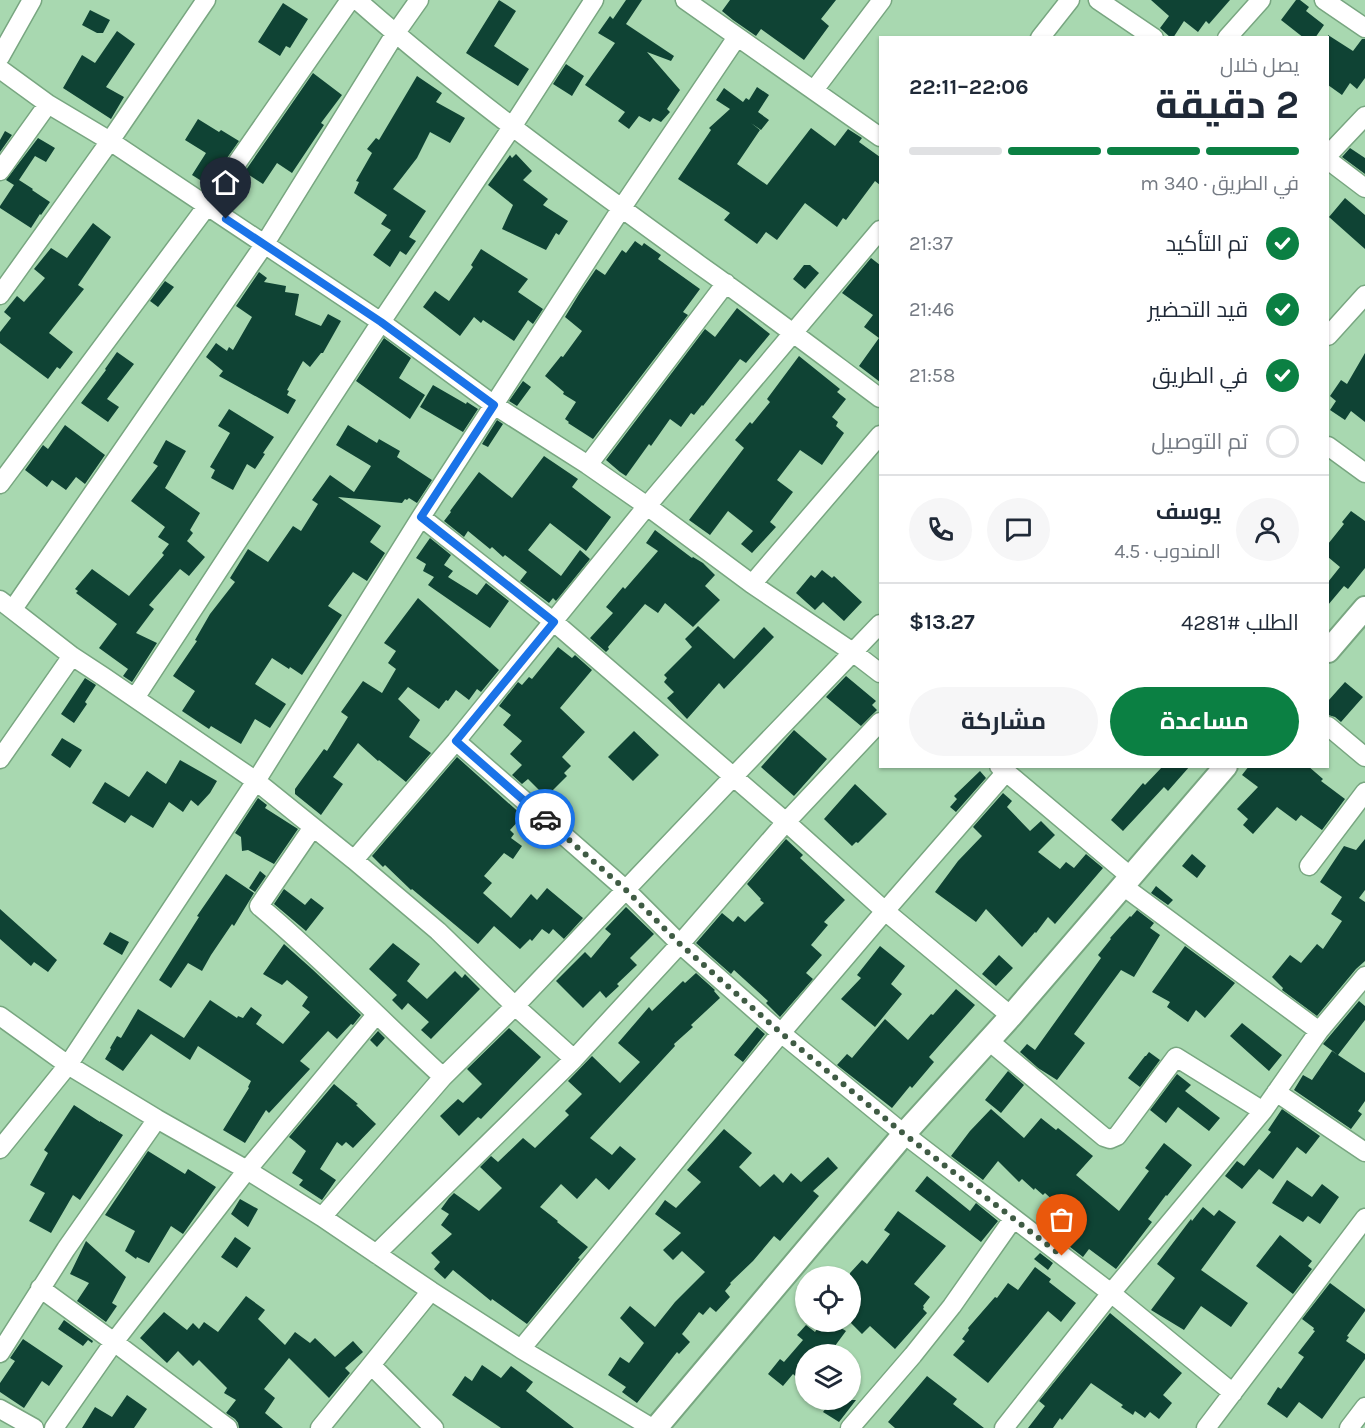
<!DOCTYPE html>
<html lang="ar">
<head>
<meta charset="utf-8">
<style>
  :root { --surface:#fff; --page:#f6f6f7; --text:#1f2937; --muted:#747a83; --line:#e0e1e3; --accent:#0b8043 }
  body { margin:0; font-family:Karla,Cairo,sans-serif; background:var(--page); color:var(--text); direction:rtl; height:100vh; display:flex; flex-direction:column; font-size:22px; white-space:nowrap }
  * { box-sizing:border-box; margin:0 }
  p { font-size:20px; color:var(--muted) }
  .icon { flex:none; width:33px; height:33px; fill:none; stroke:currentColor; stroke-width:2; stroke-linecap:round; stroke-linejoin:round }
  .map { position:relative; flex:1; overflow:hidden; direction:ltr }
  .side { position:absolute; left:879px; top:36px; width:450px; height:732px; display:flex; flex-direction:column; background:var(--surface); border-radius:0px; box-shadow:0 2px 4px #0004; direction:rtl }
  .side>* { flex:none }
  .tools { position:absolute; left:795px; top:1266px; display:grid; gap:12px }
  .tools a { display:grid; place-items:center; width:66px; height:66px; border-radius:50%; background:var(--surface); box-shadow:0 2px 4px #0004; font-size:30px }
  .pin { position:absolute; display:grid; place-items:center; width:51px; height:51px; color:#fff; margin:-62px -26px; border-radius:50% 50% 50% 0; rotate:-45deg; box-shadow:0 0 6px #0007 }
  .pin .icon { rotate:45deg }
  .courier { position:absolute; display:grid; place-items:center; width:60px; height:60px; margin:-30px; border:4px solid #1a73e8; border-radius:50%; background:#fff; color:#222; box-shadow:0 2px 8px #0007 }
  .head em { font-style:normal; font-weight:700 }
  .head div { display:flex; flex-direction:column-reverse }
  .head { display:flex; align-items:center; justify-content:space-between; height:102px; padding:0 30px }
  h1 { font-size:39px; font-weight:700; line-height:45px }
  .bar { display:grid; grid-template-columns:repeat(4,1fr); gap:9px 6px; align-content:center; height:72px; padding:0 30px }
  .bar i { height:8px; border-radius:4px; background:var(--line) }
  .bar .on { background:var(--accent) }
  .bar p { grid-column:span 4 }
  .line { display:flex; align-items:center; gap:15px; padding:0 30px; border-top:2px solid var(--line) }
  .line div { flex:1 }
  .round { display:grid; place-items:center; flex:none; width:63px; height:63px; border-radius:32px; background:var(--page) }
  ol { padding:0 30px; list-style:none }
  li { display:flex; align-items:center; gap:18px; height:66px }
  li p { margin-inline-start:auto }
  li .icon { padding:6px; border-radius:50%; background:var(--accent); color:#fff; stroke-width:4 }
  li:last-child { color:var(--muted) }
  li i { width:33px; height:33px; border:3px solid var(--line); border-radius:50% }
  .action { display:flex; gap:12px; margin-top:auto; padding:12px 30px }
  .action a { flex:1; height:69px; border-radius:36px; background:var(--accent); color:#fff; font-size:24px; font-weight:700; line-height:69px; text-align:center }
  .action a+a { background:var(--page); color:var(--text) }
  .map>svg:first-child { display:block }
  .building { fill:#0f4334 }
  .lines { fill:none; stroke-linecap:round; stroke-linejoin:round }
  .minor-casing { stroke:#78a680; stroke-width:21 }
  .tertiary-casing { stroke:#78a680; stroke-width:26 }
  .minor { stroke:#fff; stroke-width:18 }
  .tertiary { stroke:#fff; stroke-width:22 }
  .done { stroke:#3f5b44; stroke-width:6; stroke-dasharray:0 10.8 }
  .route { stroke:#1a73e8; stroke-width:8 }
</style>
</head>
<body>
<div class="map">
<svg width="1365" height="1428" viewBox="0 0 1365 1428">
  <rect width="100%" height="100%" fill="#a8d8b0"/>
  <path class="building" d="M499 0 516 11 494 46 529 69 518 86 466 53Z
    M626 0H642L626 24 674 56 671 61 647 52 680 90 667 109 670 112 661 122 653 118 650 122 639 116 629 129 618 121 625 112 585 85 615 43 598 33 610 16 613 19Z
    M730 0H836L821 19 829 26 804 60 761 29 756 36 733 20 722 11Z
    M1151 0H1230L1209 24 1206 21 1198 32 1184 21 1173 38H1171L1160 28 1169 16Z
    M1296 0H1300L1309 7 1306 11 1324 25 1315 38H1304L1281 20Z
    M283 3 308 19 290 48 286 46 280 56 258 42Z
    M90 10 110 20 103 33H97L82 25Z
    M117 31 135 44 106 87 124 97 111 119 63 88 82 55 95 63Z
    M1328 35 1353 51 1362 39H1365V78L1357 89 1350 83 1342 95 1328 85Z
    M566 64 584 76 572 96 553 84Z
    M313 73 342 95 321 123 324 125 292 173 277 163 263 184 246 173 232 195 230 193Z
    M417 76 442 93 436 102 465 118 450 143 430 132 417 158 393 189 426 211 409 237 416 241 406 255 400 251 390 267 373 255 391 230 381 224 387 215 354 193 359 182 356 181 372 153 367 149 376 138 379 140Z
    M757 87 769 95 758 112 769 120 761 130 751 123 760 130 737 164 767 185 811 128 835 146 848 129 862 138 859 142 880 157V185L875 181 846 220 843 218 837 227 805 203 777 240 766 232 757 244 724 220 730 213 678 179 711 130 709 128 730 109 716 100 724 88 743 102 746 98 749 100Z
    M198 119 219 132 221 130 239 141 208 185 192 175 206 153 185 140Z
    M5 131 12 135 0 152V140Z
    M38 138 55 148 46 162 35 156 19 180 33 189 32 190 50 202 41 215 40 214 31 228 0 208V206L14 185 6 180Z
    M1350 148 1365 158V174L1342 157Z
    M516 154 532 171 523 180 548 199 543 205 568 221 559 235 556 233 546 250 502 229 513 205 488 185 510 155 512 158Z
    M1345 198 1365 215V249L1329 217Z
    M93 223 111 237 78 285 84 289 49 333 73 352 60 369 57 367 48 379 0 343V332L11 318 4 312 17 296 24 302 45 278 34 269 51 248 67 258Z
    M635 241 642 246 644 243 661 255 658 259 700 289 683 312 688 315 593 439 568 423 569 422 565 419 576 402 563 394 564 392 545 376 561 356 563 357 582 331 565 317 579 294 596 269 605 275 622 250 626 253Z
    M481 249 528 279 518 292 543 309 533 324 528 320 514 341 483 320 481 323 474 317 460 336 423 307 435 291 449 301 473 267 471 265Z
    M871 258 880 265V382L859 366 879 338 864 327 873 315 842 293Z
    M804 265H810L819 273 805 289 793 279Z
    M259 272 267 278 264 282 286 286 285 292 299 294 295 315 321 326 328 314 341 321 323 353H321L310 367 303 361 287 390 289 391 287 395 296 400 288 414 219 376 223 371 206 357 216 343 227 351 229 347 233 350 252 317 236 306Z
    M165 281 174 287 158 307 150 301Z
    M737 308 770 334 746 363 740 359 703 406 702 405 694 415 691 413 681 427 670 419 651 446 649 444 626 476 620 472 606 460 705 329 715 337Z
    M384 338 411 358 399 378 425 395 410 419 356 381Z
    M117 352 134 364 107 399 119 407 108 422 81 403 106 370 105 369Z
    M1365 353V422L1351 411 1345 420 1330 410 1336 401 1330 396 1341 380 1347 384Z
    M799 356 840 389 837 392 846 399 832 417 838 422 836 426 844 433 822 465 800 450 777 480 793 492 770 522 776 527 752 553 741 544 753 531 728 511 710 535 689 520 744 448 735 440 750 422 752 424 770 402 767 399Z
    M523 381 531 387 517 406 509 401Z
    M433 385 466 404 467 402 478 409 463 432 420 407Z
    M229 409 274 437 263 453 265 454 255 469 247 464 233 490 211 478 215 470 210 467 230 433 218 426Z
    M497 420 503 424 488 447 482 444Z
    M65 425 105 455 85 484 76 477 66 490 52 480 47 487 25 470 43 445 48 449Z
    M348 425 377 443 379 439 400 451 397 457 432 480 417 503 409 498 407 500 405 499 402 503 338 497 381 526 370 542 385 553 367 581 353 572 328 606 342 615 302 675 290 667 289 669 272 658 255 684 286 704 270 728 255 719 241 744 211 726 209 729 182 711 195 691 173 676 197 641 195 640 210 614 235 582 230 578 248 549 268 562 293 526 301 531 318 504 312 500 330 475 354 492 371 466 336 445Z
    M166 440 186 451 165 488 200 513 190 530 193 533 187 541 205 557 189 576 180 569 149 605 154 609 136 633 157 643 132 682 123 676 128 669 99 648 117 624 76 593 78 591 75 589 92 569 129 596 164 555 162 553 169 544 158 537 165 527 131 501 158 466 153 463Z
    M544 456 578 479 572 487 611 517 586 551 550 523 528 550 561 576 580 550 590 559 556 601 553 598 549 603 520 581 527 572 505 555 503 557 492 547 490 549 468 531 464 537 444 521 451 512 450 511 479 472 512 498Z
    M1351 511 1365 521V568L1348 589 1344 586 1328 605V582L1340 567 1328 557V544L1344 524 1342 522Z
    M655 530 692 558 693 557 703 563 715 575 705 586 720 600 693 627 665 603 658 613 645 604 608 647 609 649 606 652 590 638 613 613 606 607 623 587 625 589 658 551 646 543Z
    M430 538 451 555 444 565 453 571 448 577 477 595 486 583 509 601 490 628 428 585 434 577 423 571 426 564 416 558Z
    M822 570 832 578 834 576 862 602 844 621 823 602 815 610 796 593 811 575 815 578Z
    M418 598 499 670 481 692 477 689 469 700 456 690 448 701 446 700 439 709 408 687 398 699 420 720 409 737 431 753 406 782 379 760 378 761 358 743 333 777 343 784 321 815 295 794V789L324 749 327 751 348 717 341 712 363 681 382 693 396 669 388 663 396 651 384 643Z
    M698 626 734 659 764 627 774 637 724 689 719 683 687 719 667 698 674 692 664 682 667 678 664 675 692 647 685 639Z
    M558 647 572 658 575 655 592 670 560 708 585 732 562 757 571 766 564 773 567 776 546 797 528 779 522 784 512 775 522 765 510 754 522 741 503 725 511 715 499 706 518 682 522 685 529 677 532 679Z
    M846 676 876 701 872 705 877 710 861 726 826 697Z
    M85 678 96 685 85 702 87 704 74 723 61 714Z
    M1345 682 1363 697 1341 722 1335 717 1328 715V701Z
    M794 730 827 759 794 796 761 767Z
    M634 731 659 755 633 781 608 757Z
    M62 738 82 750 70 768 51 755Z
    M457 757 523 816 510 830 514 834 511 838 522 846 513 859 504 853 484 876 492 883 483 893 511 918 531 894 537 900 547 888 583 918 564 939 553 929 549 934 542 929 532 941 530 939 520 949 494 926 478 944 412 889 411 890 385 865 383 867 372 856Z
    M180 760 217 781 210 793 198 806 191 800 183 812 169 802 153 828 131 815 125 823 92 803 105 782 129 797 147 771 166 784Z
    M1163 766H1190L1168 791 1164 787 1123 831 1111 820 1143 783 1145 785Z
    M1249 766H1308L1323 779 1321 781 1345 799 1322 830 1301 815 1296 821 1277 807 1253 834 1243 825 1248 819 1237 809 1258 787 1242 775Z
    M980 771 986 778 956 812 950 807 957 799 954 796Z
    M855 784 887 814 858 843 856 842 852 846 824 819Z
    M1003 793 1012 801 1007 807 1030 831 1041 821 1055 835 1038 852 1060 869 1066 862 1074 868 1086 854 1103 868 1055 924 1048 917 1036 933 1035 932 1022 947 986 909 976 922 935 892 958 861 982 836 973 827Z
    M258 798 267 805 265 808 298 829 274 864 248 850 242 851 241 837 235 833Z
    M786 839 803 855 800 858 845 900 824 922 828 925 811 945 822 955 806 973 813 979 780 1017 766 1003 768 1001 734 970 731 974 696 943 722 913 733 922 738 916 745 922 764 903 760 900 761 899 747 884Z
    M1365 839V890L1359 898 1365 902V961L1356 969 1317 1016 1282 990 1283 988 1272 977 1290 955 1301 963 1317 944 1323 949 1342 921 1331 914 1342 897 1320 882 1344 846 1356 850Z
    M1192 854 1206 866 1197 878 1182 866Z
    M260 871 266 876 255 892 249 888Z
    M226 874 254 893 234 926 232 924 211 955 202 971 188 963 171 988 159 980 199 917 197 916Z
    M1156 886 1173 900 1168 905 1151 893Z
    M284 889 305 905 311 898 324 908 306 931 274 904Z
    M626 907 654 934 630 958 637 965 617 984 619 986 606 998 600 991 583 1008 556 981 585 952 591 958 611 934 605 929Z
    M0 909 57 960 48 972 34 962 31 966 0 939Z
    M1137 910 1154 923 1150 928 1160 935 1134 977 1121 970 1074 1034 1085 1043 1057 1080 1038 1068 1020 1052 1027 1044 1035 1050 1101 958 1098 955 1111 939 1110 938 1130 916 1131 917Z
    M110 932 129 942 122 955 103 944Z
    M393 943 420 964 407 981 427 999 455 971 462 978 465 974 480 989 431 1039 421 1030 429 1022 408 1003 402 1010 392 1000 397 995 369 969Z
    M284 944 312 969 361 1015 353 1025 351 1024 337 1039 328 1031 300 1061 310 1069 269 1113 266 1110 245 1143 223 1130 249 1088 248 1087 251 1081 198 1046 190 1060 151 1034 123 1071 105 1059 111 1049 110 1048 117 1036 121 1038 138 1009 184 1038 210 1000 237 1018 238 1016 243 1018 251 1007 262 1015 256 1024 283 1044 310 1012 302 1006 308 997 287 980 282 985 263 974Z
    M880 946 905 966 891 984 902 994 875 1027 841 999 861 978 857 975Z
    M1185 946 1235 983 1205 1018 1196 1010 1188 1022 1167 1007 1170 1002 1152 992Z
    M999 955 1013 968 996 986 982 974Z
    M696 973 715 990 714 991 720 998 691 1025 693 1027 674 1044 675 1046 590 1138 612 1155 620 1146 636 1159 609 1190 596 1178 577 1199 561 1184 540 1207 558 1221 557 1222 588 1247 578 1258 580 1259 527 1324 492 1299 491 1301 453 1270 445 1279 434 1269 440 1262 431 1253 452 1234 441 1225 449 1214 441 1209 449 1198 454 1193 479 1211 502 1188 480 1167 491 1156 498 1162 523 1138 535 1148 569 1115 565 1111 582 1094 568 1081 592 1056 620 1083 640 1062 618 1043 649 1007 652 1011 683 981 685 983Z
    M956 989 975 1005 929 1057 934 1062 912 1088 910 1086 892 1108 837 1065 847 1054 852 1058 885 1019 908 1040 931 1014 933 1015Z
    M1359 1001 1365 1006V1020L1338 1055 1323 1044Z
    M1242 1023 1282 1055 1269 1071 1230 1036Z
    M757 1027 765 1034 743 1062 734 1055Z
    M509 1028 541 1057 481 1119 478 1117 459 1136 440 1116 458 1099 463 1103 482 1084 467 1069Z
    M378 1031 385 1038 377 1047 370 1040Z
    M1332 1051 1365 1073V1101L1358 1111 1362 1114 1351 1129 1294 1090 1303 1075 1312 1080Z
    M1149 1052 1160 1060 1140 1087 1128 1078 1145 1056H1146Z
    M1008 1071 1024 1085 1001 1113 985 1100Z
    M1177 1074 1191 1085 1185 1091 1220 1118 1209 1131 1178 1107 1166 1123 1150 1110Z
    M334 1084 358 1104 356 1105 376 1124 353 1148 346 1142 342 1146 337 1142 320 1169 336 1180 322 1200 299 1185 303 1180 292 1173 306 1151 289 1137Z
    M74 1105 100 1122V1121L123 1135 80 1200 73 1195 51 1233 29 1221 45 1193 30 1185 48 1153 44 1150Z
    M991 1109 1024 1138 1041 1118 1056 1130 1058 1128 1093 1156 1076 1175 1119 1211 1149 1171 1145 1168 1164 1143 1192 1165 1167 1196 1166 1195 1148 1219 1152 1222 1116 1269 1089 1249 1083 1257 1056 1236 1060 1232 1055 1226 1067 1213 1045 1193 1043 1195 1035 1188 1034 1190 1022 1179 1019 1182 998 1161 983 1180 951 1156 970 1131Z
    M1282 1109 1320 1136 1306 1154 1297 1147 1273 1179 1259 1169 1242 1189 1225 1176 1237 1161 1244 1166 1271 1132 1268 1130Z
    M724 1129 752 1153 739 1167 760 1187 774 1174 783 1183 791 1173 801 1182 828 1157 838 1168 813 1191 819 1196 780 1241 774 1236 753 1261 730 1283 731 1284 725 1291 730 1297 716 1312 710 1307 703 1315 699 1312 682 1334 690 1342 679 1354 677 1352 637 1403 622 1392 626 1387 608 1375 620 1357 629 1363 644 1343 620 1318 630 1306 655 1327 675 1302 705 1272 682 1251 673 1260 663 1250 681 1233 655 1214 665 1200 676 1208 701 1182 687 1170Z
    M148 1151 185 1174 188 1169 216 1187 183 1234 171 1226 149 1263 137 1257 136 1259 125 1251 135 1231 105 1215Z
    M927 1176 970 1211 976 1203 998 1221 981 1242 915 1191Z
    M1287 1180 1312 1197 1322 1184 1339 1197 1320 1224 1308 1216 1303 1222 1272 1203Z
    M240 1199 258 1209 248 1227 231 1214Z
    M1203 1207 1214 1216 1219 1210 1236 1222 1201 1270 1248 1303 1231 1327 1201 1306 1184 1330 1151 1310 1175 1278 1157 1264 1191 1219 1192 1221Z
    M898 1211 946 1246 914 1284 930 1297 923 1306 924 1307 923 1309 927 1313 895 1349 870 1326 862 1334 850 1322V1273L862 1260 867 1264 890 1234 884 1230Z
    M1280 1235 1312 1261 1308 1266 1312 1269 1293 1294 1256 1266Z
    M235 1237 251 1248 237 1268 221 1257Z
    M86 1241 126 1277 112 1303 117 1306 106 1322 77 1301 89 1283 70 1274Z
    M1040 1253 1053 1263 1048 1270 1034 1259Z
    M1035 1267 1051 1279 1049 1282 1076 1303 1061 1322 1048 1311 988 1383 953 1355 965 1341 962 1339 969 1330 968 1328 995 1297 997 1298 1008 1283 1018 1290Z
    M1330 1283 1365 1309V1311L1347 1336 1349 1337 1346 1341 1365 1354V1359L1322 1419 1299 1402 1287 1418 1267 1404 1278 1387 1281 1389 1304 1357 1298 1353 1315 1331 1313 1330 1314 1328 1302 1319Z
    M246 1296 265 1310 258 1319 285 1345 295 1332 310 1343 315 1338 335 1357 353 1341 363 1352 345 1368 350 1373 329 1398 289 1358 264 1389 275 1398 265 1413 283 1428H239L238 1423 235 1419 226 1413 236 1400 224 1393 227 1388 199 1360 193 1366 178 1351 167 1363 140 1338 164 1312 187 1330 193 1323 199 1329 204 1322 218 1332Z
    M1110 1313 1182 1373 1163 1395 1172 1403 1159 1419 1150 1412 1145 1418 1135 1411 1133 1415 1121 1407 1123 1405 1091 1383 1062 1420 1060 1418 1053 1428H1028L1045 1406 1039 1401Z
    M64 1320 93 1341 92 1343 88 1340 83 1346 58 1329Z
    M822 1322H831L846 1331 829 1354H806V1386L793 1374 783 1386 768 1374 780 1359 784 1362 803 1340 797 1335 806 1325 815 1332Z
    M23 1339 63 1366 49 1386 42 1381 24 1408 0 1392V1383L15 1361 10 1358Z
    M482 1365 501 1378 511 1366 533 1382 526 1391 574 1428H501L452 1395 465 1376 472 1381Z
    M927 1376 957 1399 953 1404 984 1428H895L888 1422Z
    M127 1395 147 1409 134 1428H82L95 1407 112 1417Z
    M832 1400H856L839 1422 823 1412Z"/>
  <g class="lines">
    <g class="minor-casing">
      <path id="minor" d="M357 0C466 96 584 181 701 266 762 309 821 354 880 398
        M685 0 880 137
        M1098 0 1154 38
        M1324 0 1365 28
        M1040 38 1070 0
        M1227 38 1261 0
        M0 57 32 0
        M0 69 48 104 110 141 381 322 494 405 588 465 647 506 752 584 854 653 880 673
        M814 90 882 0
        M1328 155 1365 116
        M1328 160 1365 188
        M0 171 48 104
        M0 295 110 141 206 0
        M1328 336 1365 295
        M1328 446 1365 473
        M588 465 726 283
        M0 484 207 206 350 0
        M421 517 554 622 786 822 885 911 1011 1016
        M752 584 880 435
        M0 600 72 656 104 677 256 781 354 860 438 931 515 1006 574 1059
        M13 609 264 245 395 34 419 0
        M135 698 381 322 512 127 594 0
        M1328 726 1365 757
        M456 741 625 889 680 944 781 1033 904 1134 1111 1293 1233 1393
        M0 759 72 656
        M999 766 1131 877
        M313 827 259 906C323 960 381 1020 443 1077
        M354 860 456 741 647 506 880 230
        M1309 866 1365 792
        M1123 886 1319 1031
        M0 1016 68 1065 157 1119 247 1170 322 1217 431 1291 521 1349 652 1428
        M989 1041 1104 1137 1110 1139 1117 1136 1176 1057 1263 1111
        M1276 1092 1365 1152
        M0 1149 68 1065 256 781 421 517 621 209 737 37
        M322 1217 443 1077 515 1006 733 777 880 624
        M376 1254 574 1059 680 944 786 822 880 722
        M40 1288 114 1342 228 1428
        M521 1349 781 1033 885 911 1006 772
        M0 1353 66 1249 157 1119
        M371 1365 434 1428
        M0 1409 34 1428
        M54 1428 114 1342 247 1170 376 1015
        M320 1428 431 1291
        M850 1428 913 1355 952 1306 1013 1219
        M1004 1428 1111 1293 1263 1111 1319 1031 1365 976
        M1206 1428 1365 1218
        M1349 1428 1365 1407"/>
    </g>
    <g class="tertiary-casing">
      <path id="tertiary" d="M1328 651 1365 608
        M656 1428 904 1134 1011 1016 1226 766"/>
    </g>
    <use href="#minor" class="minor"/>
    <use href="#tertiary" class="tertiary"/>
  </g>
  <g class="lines">
    <path class="done" d="M545 819 625 889 680 944 781 1033 904 1134 1062 1256"/>
    <path class="route" d="M226 219 381 322 494 405 421 517 554 622 456 741 545 819"/>
  </g>
</svg>
<div class="tools">
<a><svg class="icon" aria-label="locate" viewBox="0 0 24 24"><circle cx="12" cy="12" r="6"/><path d="M12 2v4M12 18v4M2 12h4M18 12h4"/></svg></a>
<a><svg class="icon" aria-label="layers" viewBox="0 0 24 24"><path d="M12 4l9 5-9 5-9-5zM3 14l9 5 9-5"/></svg></a>
</div>
<div class="pin" style="left:1062px;top:1256px;background:#ea580c"><svg class="icon" aria-label="bag" viewBox="0 0 24 24"><path d="M5 8h14l-1 12H6zM9 8a3 3 0 0 1 6 0"/></svg></div>
<div class="pin" style="left:226px;top:219px;background:#1f2937"><svg class="icon" aria-label="home" viewBox="0 0 24 24"><path d="M3 11l9-7 9 7M6 9v11h12V9"/></svg></div>
<div class="courier" style="left:545px;top:819px"><svg class="icon" aria-label="car" viewBox="0 0 24 24"><path d="M5 17H2v-5l4-1 3-4h7l3 4 3 1v5h-3M9 17h6M6 11h13"/><circle cx="7" cy="17" r="2"/><circle cx="17" cy="17" r="2"/></svg></div>
<section class="side">
<div class="head"><div><h1>2 دقيقة</h1><p>يصل خلال</p></div><em>22:06–22:11</em></div>
<div class="bar"><i class="on"></i><i class="on"></i><i class="on"></i><i></i><p>في الطريق · 340 m</p></div>
<ol>
<li><svg class="icon" aria-label="check" viewBox="0 0 24 24"><path d="M5 12l5 5 9-10"/></svg>تم التأكيد<p>21:37</p></li>
<li><svg class="icon" aria-label="check" viewBox="0 0 24 24"><path d="M5 12l5 5 9-10"/></svg>قيد التحضير<p>21:46</p></li>
<li><svg class="icon" aria-label="check" viewBox="0 0 24 24"><path d="M5 12l5 5 9-10"/></svg>في الطريق<p>21:58</p></li>
<li><i></i>تم التوصيل</li>
</ol>
<div class="line" style="height:108px"><a class="round"><svg class="icon" aria-label="person" viewBox="0 0 24 24"><circle cx="12" cy="8" r="4"/><path d="M4 21q1-7 8-7t8 7"/></svg></a><div><b>يوسف</b><p>المندوب · 4.5</p></div><a class="round"><svg class="icon" aria-label="chat" viewBox="0 0 24 24"><path d="M4 5h16v11H9l-5 4z"/></svg></a><a class="round"><svg class="icon" aria-label="phone" viewBox="0 0 24 24"><path d="M5 4h4l2 5-3 2q2 4 5 5l2-3 5 2v4C11 20 4 13 5 4z"/></svg></a></div>
<div class="line" style="height:78px"><div>الطلب #4281</div><b>$13.27</b></div>
<div class="action"><a>مساعدة</a><a>مشاركة</a></div>
</section>
</div>
</body>
</html>
